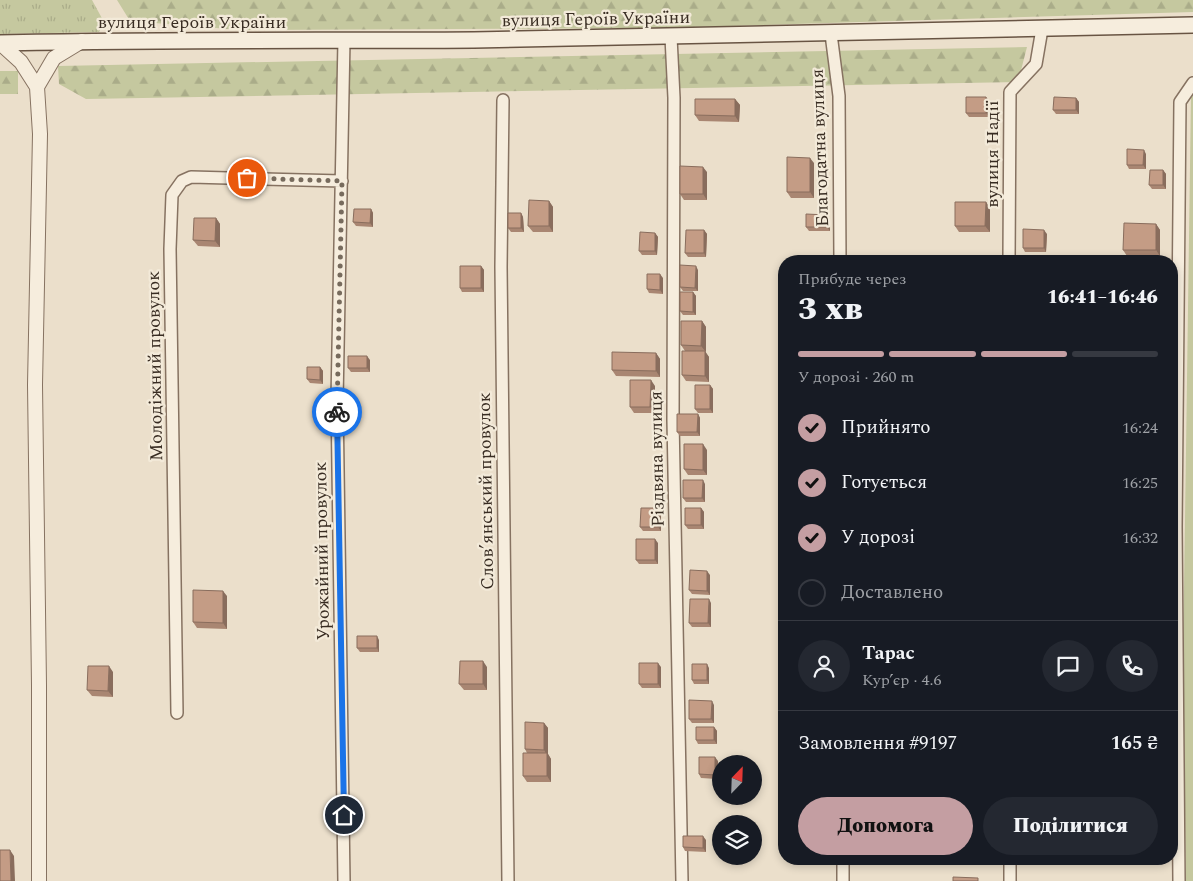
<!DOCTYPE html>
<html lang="uk">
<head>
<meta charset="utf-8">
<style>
  :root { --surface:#171b24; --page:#242831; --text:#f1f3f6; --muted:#9ea1a6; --line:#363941; --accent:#c49ea2 }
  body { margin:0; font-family:Spectral,serif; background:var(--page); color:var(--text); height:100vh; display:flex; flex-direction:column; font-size:19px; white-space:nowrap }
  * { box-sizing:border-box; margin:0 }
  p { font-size:16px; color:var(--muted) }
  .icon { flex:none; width:28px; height:28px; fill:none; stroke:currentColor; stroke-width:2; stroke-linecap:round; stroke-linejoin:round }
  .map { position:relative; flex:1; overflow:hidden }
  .panel { position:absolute; left:778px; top:255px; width:400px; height:610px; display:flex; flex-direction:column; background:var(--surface); border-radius:20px; box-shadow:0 2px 8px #0003 }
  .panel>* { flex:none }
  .needle { width:32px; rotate:23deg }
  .tools { position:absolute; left:712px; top:755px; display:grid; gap:10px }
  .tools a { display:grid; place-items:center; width:50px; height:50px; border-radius:50%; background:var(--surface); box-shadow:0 2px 8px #0003; font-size:25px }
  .pin { position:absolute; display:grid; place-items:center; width:42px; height:42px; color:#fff; margin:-21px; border:2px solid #fff; border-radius:50%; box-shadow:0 1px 5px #0007 }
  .courier { position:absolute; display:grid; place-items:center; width:50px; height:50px; margin:-25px; border:4px solid #1a73e8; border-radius:50%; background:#fff; color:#222; box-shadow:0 1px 6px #0007 }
  .overview em { font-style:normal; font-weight:800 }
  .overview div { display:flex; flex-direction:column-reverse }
  .overview { display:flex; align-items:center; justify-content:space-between; height:85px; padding:0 20px }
  h1 { font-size:32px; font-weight:800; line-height:38px }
  .bar { display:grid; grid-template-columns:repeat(4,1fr); gap:8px 5px; align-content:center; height:60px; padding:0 20px }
  .bar i { height:6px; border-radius:4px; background:var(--line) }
  .bar .selected { background:var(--accent) }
  .bar p { grid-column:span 4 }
  .line { display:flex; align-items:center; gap:12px; padding:0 20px; border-top:1px solid var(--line) }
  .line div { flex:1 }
  .round { display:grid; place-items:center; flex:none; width:52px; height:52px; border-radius:26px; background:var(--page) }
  ol { padding:0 20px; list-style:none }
  li { display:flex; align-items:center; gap:15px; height:55px }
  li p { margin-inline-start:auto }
  li .icon { padding:5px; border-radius:50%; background:var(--accent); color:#111; stroke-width:4 }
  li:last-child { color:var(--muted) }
  li i { width:28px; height:28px; border:2px solid var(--line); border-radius:50% }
  .primary-button { display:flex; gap:10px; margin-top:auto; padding:10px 20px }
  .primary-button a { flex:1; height:58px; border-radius:30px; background:var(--accent); color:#111; font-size:20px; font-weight:800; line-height:58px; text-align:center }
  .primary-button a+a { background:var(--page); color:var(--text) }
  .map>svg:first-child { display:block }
  .grass { fill:url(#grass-tufts) }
  .forest { fill:url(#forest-firs) }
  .green { fill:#c5c89f }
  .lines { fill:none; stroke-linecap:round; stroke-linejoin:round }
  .minor-casing { stroke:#867261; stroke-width:14 }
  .tertiary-casing { stroke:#867261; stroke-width:16 }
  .secondary-casing { stroke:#685443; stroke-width:18 }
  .minor { stroke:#f6eddd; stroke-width:11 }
  .tertiary { stroke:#f6eddd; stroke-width:14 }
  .secondary { stroke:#f6eddd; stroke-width:15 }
  .wall { fill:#a98672 }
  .shaded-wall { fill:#896d5d }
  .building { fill:#c49c85; stroke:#896d5d }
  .done { stroke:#776b5d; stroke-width:5; stroke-dasharray:0 9 }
  .route { stroke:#1a73e8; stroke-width:6 }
  .labels { text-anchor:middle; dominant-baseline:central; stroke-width:4.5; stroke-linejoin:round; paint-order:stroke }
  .street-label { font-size:18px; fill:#382c22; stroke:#f3ead9 }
</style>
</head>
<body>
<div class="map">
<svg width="1193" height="881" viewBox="0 0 1193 881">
  <defs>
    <pattern id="grass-tufts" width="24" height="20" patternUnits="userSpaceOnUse" patternTransform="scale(1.25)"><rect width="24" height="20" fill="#c5c89f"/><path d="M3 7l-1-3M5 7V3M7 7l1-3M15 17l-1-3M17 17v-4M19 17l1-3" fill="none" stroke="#aaac89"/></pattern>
    <pattern id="forest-firs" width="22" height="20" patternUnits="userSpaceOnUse" patternTransform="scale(1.25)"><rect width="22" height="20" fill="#c5c89f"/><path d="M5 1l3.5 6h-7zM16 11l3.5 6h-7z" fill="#aaac89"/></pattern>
  </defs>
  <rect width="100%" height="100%" fill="#ebdfcb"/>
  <path class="grass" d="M0 0H92L104 22 99 32 0 34Z"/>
  <path class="forest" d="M117 0H1193V12L660 28 241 30 130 21Z
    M1027 47 1018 82 86 99 59 84 58 66Z
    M0 71H18V94H0Z"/>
  <path class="green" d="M1191 95H1193V881H1186L1183 664Z"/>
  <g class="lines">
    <g class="minor-casing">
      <path id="minor" d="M831 34 839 96 840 261
        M671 37 674 98 673 420 682 881
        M344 40 337 400 344 881
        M503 100 501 267 508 881
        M1009 261 1010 92 1036 64 1042 29
        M177 713 170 249 172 195 182 181 191 177 342 181
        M843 859V881
        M1010 859V881
        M1179 881 1176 527 1180 102 1193 83"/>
    </g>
    <g class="tertiary-casing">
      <path id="tertiary" d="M0 43 21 62 37 87 40 134 35 385 39 685V881
        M37 87 54 58 82 41"/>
    </g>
    <g class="secondary-casing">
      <path id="secondary" d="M0 43C158 39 316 41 474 40 713 37 953 31 1193 25"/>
    </g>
    <use href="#minor" class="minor"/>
    <use href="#tertiary" class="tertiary"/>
    <use href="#secondary" class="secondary"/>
  </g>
  <path class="wall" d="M986 97 989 101V117H969L966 113Z
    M1076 98 1079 102V114H1056L1053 110Z
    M735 99 740 105 739 122 699 121 695 115Z
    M1146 154V169H1129L1127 165Z
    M814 163V198H791L787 192Z
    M1163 170 1166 174V189H1152L1149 185Z
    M707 172V200H684L680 194Z
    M549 201 553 207V232H533L528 226Z
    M986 202 990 208V232H959L955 226Z
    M371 209 373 213V227L356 226 353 222Z
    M521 213 523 217 524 232H511L508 228Z
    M827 215 830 219V231H809L806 227Z
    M216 218 220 224V247L198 246 193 240Z
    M1156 224 1160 230V256H1127L1123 250Z
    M704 230 707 234 706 257H688L685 253Z
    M655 233 658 237 657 255H642L639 251Z
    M1047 234 1046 252H1025L1023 248Z
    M481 266 484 270V292H462L460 288Z
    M698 270V291H683L680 287Z
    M663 278V294L649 293 647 289Z
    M693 292 696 296V315H683L680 311Z
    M702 321 706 327 705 352 709 357V382L686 381 682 375 685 351 681 345Z
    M656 353 660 359V377L616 376 612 370Z
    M370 360V372H351L348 368Z
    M320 367 323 371V384L310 383 307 379Z
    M710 385 713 389V413H698L695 409Z
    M655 386V413H634L630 407Z
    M698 414 700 418V436H680L677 432Z
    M707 450V475H688L684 469Z
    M705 484V502H686L683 498Z
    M658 508 661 512V531H643L640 527Z
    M701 508 704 512V529H688L685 525Z
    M658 543V564H639L636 560Z
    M710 575V595L692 594 689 590Z
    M227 596V629L197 628 193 622Z
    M711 603V627H692L689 623Z
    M379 640V652H360L357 648Z
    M487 667V690H464L459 684Z
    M661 667V688H642L639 684Z
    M709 668V684H694L692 680Z
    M113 672V697L92 696 87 690Z
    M714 705V723H692L689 719Z
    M544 723 548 728V754L551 759V782H527L523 776 527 753 525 749Z
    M714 727 717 731V744H698L696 740Z
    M718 761 717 779 701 778 699 774Z
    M706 840V852L685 851 683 847Z"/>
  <path class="shaded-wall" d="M986 97 989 101V117L986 113Z
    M1076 98 1079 102V114L1076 110Z
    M735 99 740 105 739 122 735 116Z
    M1144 150 1146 154V169L1143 165Z
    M810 158 814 163V198L810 192Z
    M703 167 707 172V200L703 194Z
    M1163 170 1166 174V189L1163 185Z
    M549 201 553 207V232L549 226Z
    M986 202 990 208V232L985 226Z
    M371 209 373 213V227L370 223Z
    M521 213 523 217 524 232 521 228Z
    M827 215 830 219V231L827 227Z
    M216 218 220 224V247L215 241Z
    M1156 224 1160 230V256L1156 250Z
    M704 230 707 234 706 257 704 253Z
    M1044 230 1047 234 1046 252 1044 248Z
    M655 233 658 237 657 255 655 251Z
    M481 266 484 270V292L481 288Z
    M696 266 698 270V291L695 288Z
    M660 274 663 278V294L660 290Z
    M693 292 696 296V315L693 312Z
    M702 321 706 327V352L701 346Z
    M705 351 709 357V382L705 376Z
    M656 353 660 359V377L656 371Z
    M367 356 370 360V372L367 368Z
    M320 367 323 371V384L320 380Z
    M651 380 655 386V413L650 407Z
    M710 385 713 389V413L710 409Z
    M698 414 700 418V436L697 432Z
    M703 444 707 450V475L703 470Z
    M703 480 705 484V502L702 498Z
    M658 508 661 512V531L658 527Z
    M701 508 704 512V529L701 525Z
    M655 539 658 543V564L655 560Z
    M707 571 710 575V595L707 591Z
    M223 591 227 596V629L223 623Z
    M709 599 711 603V627L708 623Z
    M377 636 379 640V652L377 648Z
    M483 661 487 667V690L483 684Z
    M658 663 661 667V688L658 684Z
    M707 664 709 668V684L707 680Z
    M109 666 113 672V697L108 691Z
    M712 701 714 705V723L711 719Z
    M544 723 548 728V754L551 759V782L547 776V755L544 750Z
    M714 727 717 731V744L714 740Z
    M715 757 718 761 717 779 715 775Z
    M703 836 706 840V852L703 848Z
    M10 850 14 856 15 881H11Z"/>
  <path class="building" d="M966 97H986V113H966Z
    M1054 97 1076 98V110H1053Z
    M695 99H735V116L695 115Z
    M1127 149 1144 150 1143 165H1127Z
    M787 157 810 158V192H787Z
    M680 166 703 167V194H680Z
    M1150 170H1163V185H1149Z
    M529 200 549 201V226H528Z
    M955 202H986L985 226H955Z
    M354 209H371L370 223 353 222Z
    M508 213H521V228H508Z
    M806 214 827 215V227H806Z
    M194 218H216L215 241 193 240Z
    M1124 223 1156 224V250H1123Z
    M1023 229 1044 230V248H1023Z
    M686 230H704V253H685Z
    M640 232 655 233V251H639Z
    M1022 260H1049V261H1022Z
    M680 265 696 266 695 288 680 287Z
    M460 266H481V288H460Z
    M647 274H660V290L647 289Z
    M680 292H693V312L680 311Z
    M681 321H702L701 346 681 345Z
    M682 351H705V376L682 375Z
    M612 352 656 353V371L612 370Z
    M348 356H367V368H348Z
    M307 367H320V380L307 379Z
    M630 380H651L650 407H630Z
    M695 385H710V409H695Z
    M677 414H698L697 432H677Z
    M684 444H703V470L684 469Z
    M683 480H703L702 498H683Z
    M641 508H658V527H640Z
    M685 508H701V525H685Z
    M636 539H655V560H636Z
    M690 570 707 571V591L689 590Z
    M193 590 223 591V623L193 622Z
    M690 599H709L708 623H689Z
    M357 636H377V648H357Z
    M460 661H483V684H459Z
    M639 663H658V684H639Z
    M692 664H707V680H692Z
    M88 666H109L108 691 87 690Z
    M689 700 712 701 711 719H689Z
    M525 722 544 723V750L525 749Z
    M696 727H714V740H696Z
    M523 753H547V776H523Z
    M699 757H715V775L699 774Z
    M683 836H703V848L683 847Z
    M0 850H10L11 881H0Z
    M953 877 978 878V881H953Z"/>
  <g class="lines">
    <path class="done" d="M247 178 342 181 337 412"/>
    <path class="route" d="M337 412 344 815"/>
  </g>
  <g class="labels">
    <g class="street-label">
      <text transform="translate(596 19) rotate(-1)">вулиця Героїв України</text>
      <text x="192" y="22">вулиця Героїв України</text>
      <text transform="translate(820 148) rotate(-92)">Благодатна вулиця</text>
      <text transform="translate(992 154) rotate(-90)">вулиця Надії</text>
      <text transform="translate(155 366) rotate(-91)">Молодіжний провулок</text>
      <text transform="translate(657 459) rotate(-91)">Різдвяна вулиця</text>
      <text transform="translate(486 491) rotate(-91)">Словʼянський провулок</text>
      <text transform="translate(322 551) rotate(-91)">Урожайний провулок</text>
    </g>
  </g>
</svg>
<div class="tools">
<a><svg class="needle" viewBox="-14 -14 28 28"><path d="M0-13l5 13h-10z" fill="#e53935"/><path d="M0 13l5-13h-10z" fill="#9ea1a6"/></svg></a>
<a><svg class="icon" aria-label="layers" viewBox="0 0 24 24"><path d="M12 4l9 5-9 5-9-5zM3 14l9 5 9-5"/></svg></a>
</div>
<div class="pin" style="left:247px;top:178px;background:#ea580c"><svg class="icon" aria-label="bag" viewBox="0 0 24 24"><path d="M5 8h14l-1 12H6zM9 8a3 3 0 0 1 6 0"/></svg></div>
<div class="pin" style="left:344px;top:815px;background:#1f2937"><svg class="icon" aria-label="home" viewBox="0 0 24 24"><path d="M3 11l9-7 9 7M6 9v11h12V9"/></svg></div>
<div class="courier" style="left:337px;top:412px"><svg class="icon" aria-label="bike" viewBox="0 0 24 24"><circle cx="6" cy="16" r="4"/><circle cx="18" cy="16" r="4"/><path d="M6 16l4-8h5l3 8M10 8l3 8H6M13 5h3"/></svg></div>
<section class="panel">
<div class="overview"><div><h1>3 хв</h1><p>Прибуде через</p></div><em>16:41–16:46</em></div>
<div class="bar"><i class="selected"></i><i class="selected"></i><i class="selected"></i><i></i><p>У дорозі · 260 m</p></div>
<ol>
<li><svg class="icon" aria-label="check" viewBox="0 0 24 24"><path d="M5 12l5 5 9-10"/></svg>Прийнято<p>16:24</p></li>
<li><svg class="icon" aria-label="check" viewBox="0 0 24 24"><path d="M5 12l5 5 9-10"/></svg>Готується<p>16:25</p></li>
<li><svg class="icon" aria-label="check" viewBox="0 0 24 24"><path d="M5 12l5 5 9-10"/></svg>У дорозі<p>16:32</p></li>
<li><i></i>Доставлено</li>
</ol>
<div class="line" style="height:90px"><a class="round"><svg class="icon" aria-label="person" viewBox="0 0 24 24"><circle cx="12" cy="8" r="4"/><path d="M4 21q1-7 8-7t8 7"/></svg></a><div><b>Тарас</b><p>Кур’єр · 4.6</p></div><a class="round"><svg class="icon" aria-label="chat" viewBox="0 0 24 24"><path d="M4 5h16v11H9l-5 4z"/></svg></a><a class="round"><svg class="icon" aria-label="phone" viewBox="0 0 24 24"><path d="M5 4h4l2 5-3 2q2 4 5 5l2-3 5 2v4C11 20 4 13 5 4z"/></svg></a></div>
<div class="line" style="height:65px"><div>Замовлення #9197</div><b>165 ₴</b></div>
<div class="primary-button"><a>Допомога</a><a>Поділитися</a></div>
</section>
</div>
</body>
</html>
